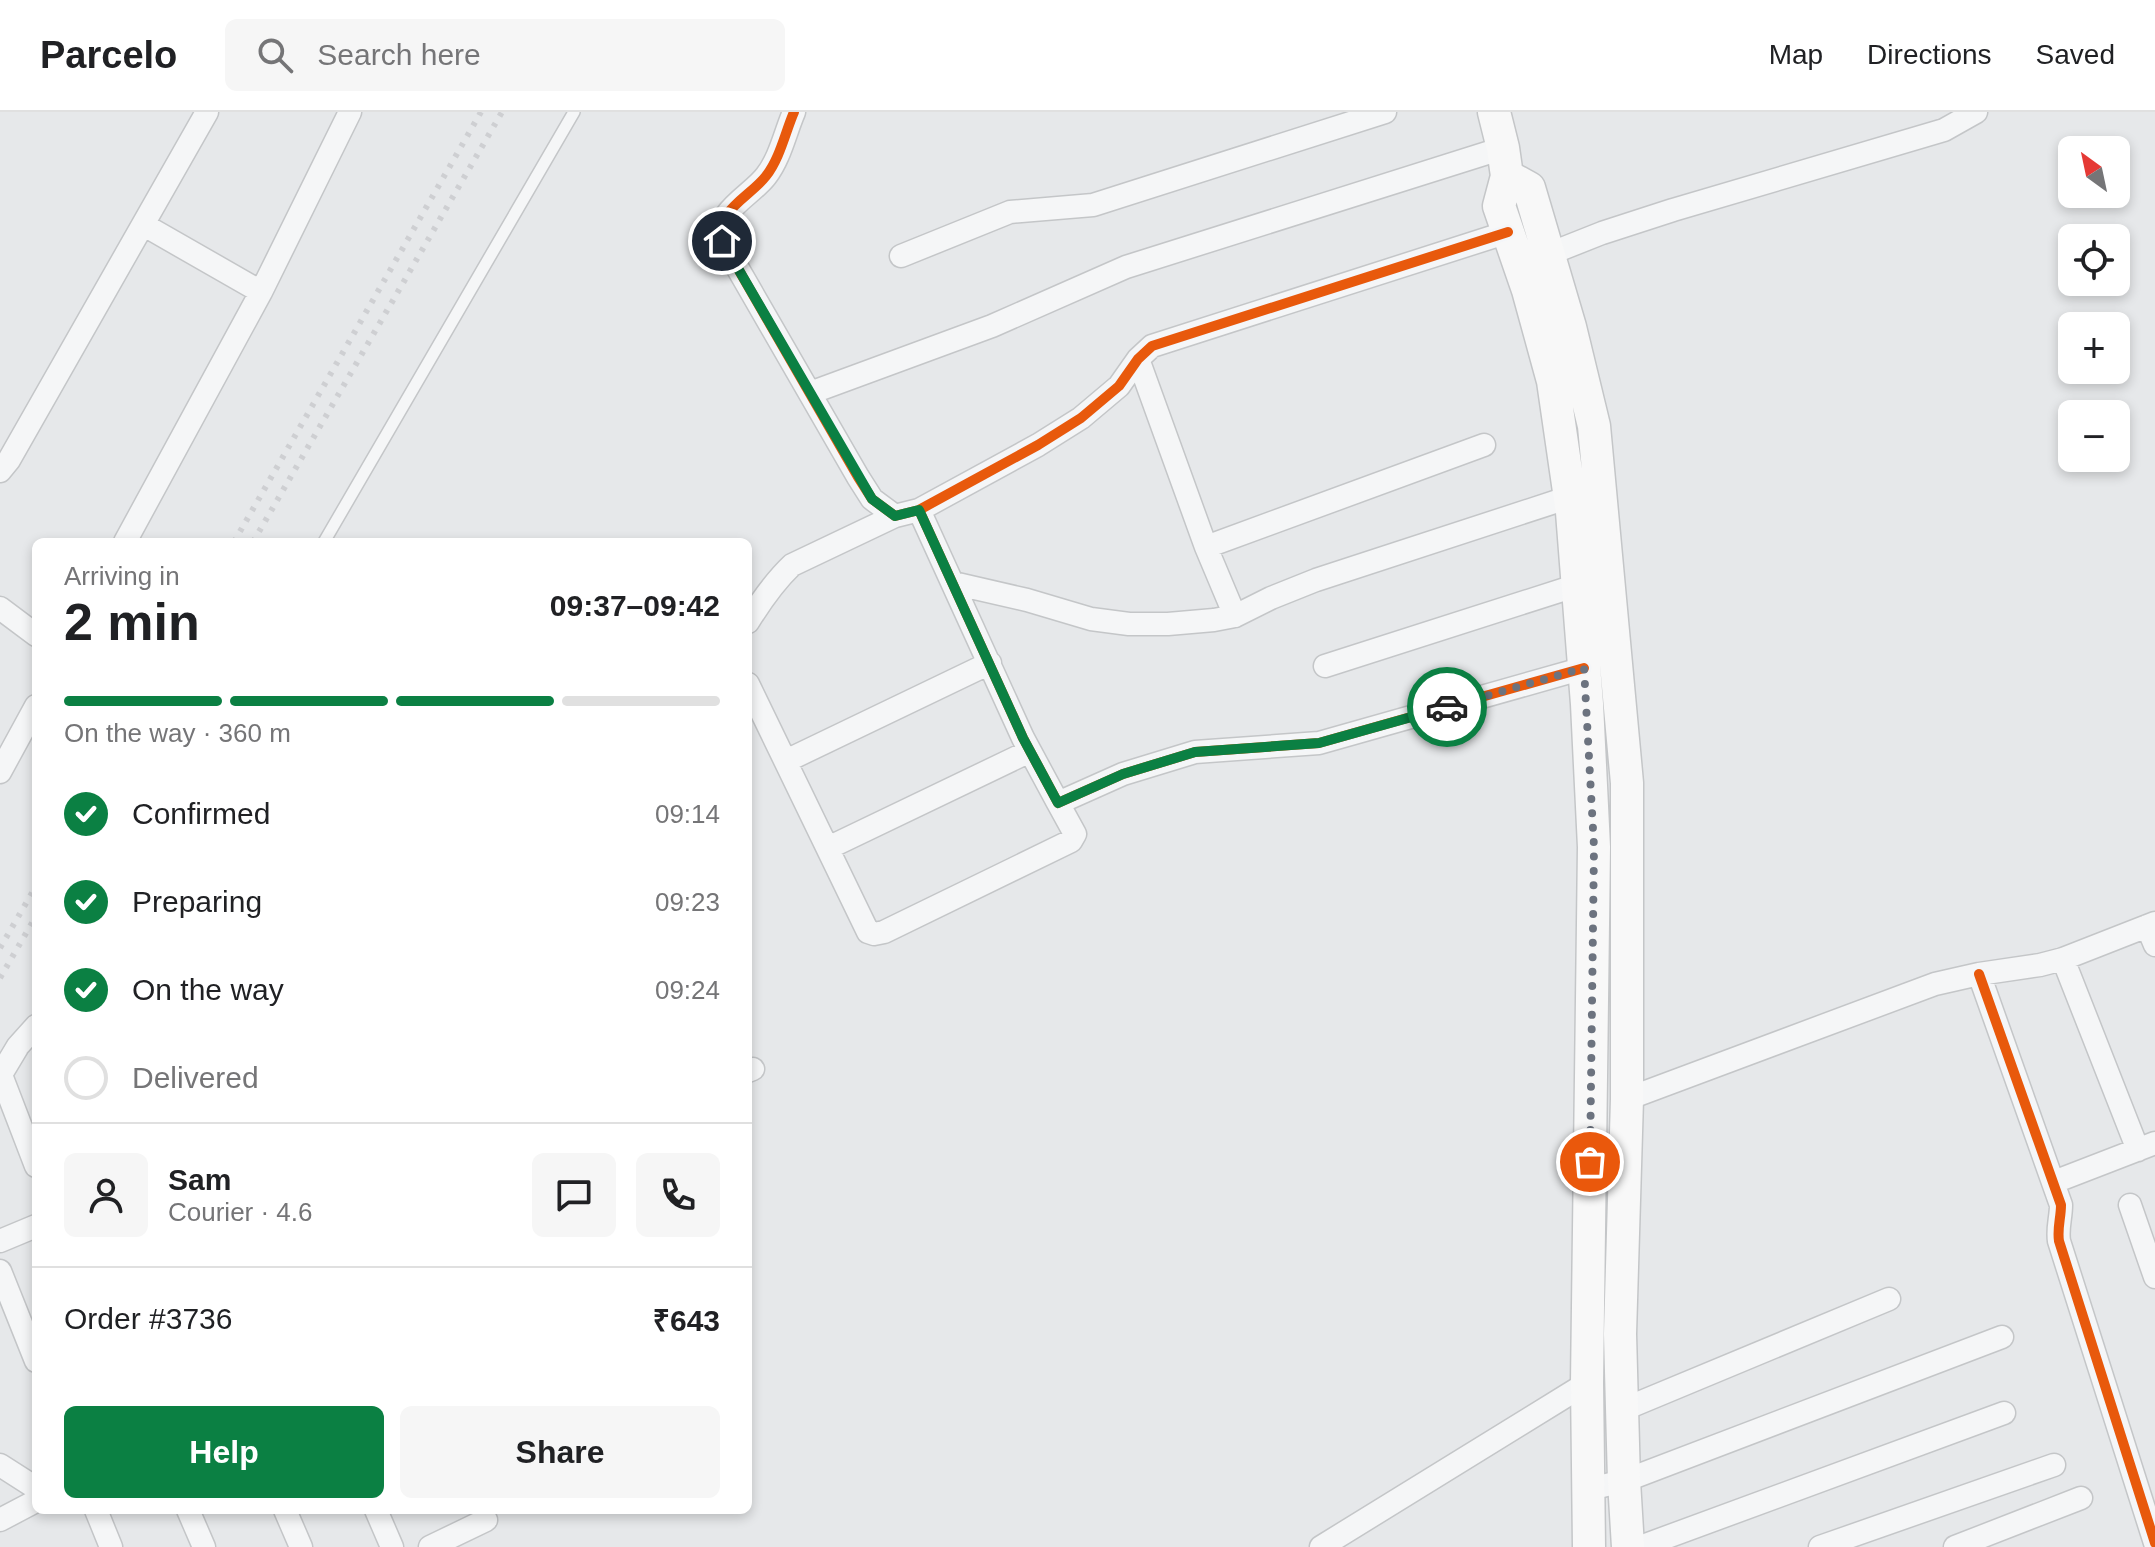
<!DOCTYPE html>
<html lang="en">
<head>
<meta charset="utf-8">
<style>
  :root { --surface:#fff; --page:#f6f6f6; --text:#202124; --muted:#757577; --line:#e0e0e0; --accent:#0b8043 }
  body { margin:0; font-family:Helvetica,sans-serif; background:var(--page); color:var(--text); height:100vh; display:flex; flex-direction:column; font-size:30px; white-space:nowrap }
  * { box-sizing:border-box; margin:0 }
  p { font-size:26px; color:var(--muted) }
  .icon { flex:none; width:44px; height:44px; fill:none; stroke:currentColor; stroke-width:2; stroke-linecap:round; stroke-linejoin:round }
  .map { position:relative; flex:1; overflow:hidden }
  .side { position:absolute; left:32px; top:426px; width:720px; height:976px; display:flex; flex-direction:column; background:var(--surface); border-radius:12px; box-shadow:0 4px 12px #0003 }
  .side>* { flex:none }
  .needle { width:52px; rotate:327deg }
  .tools { position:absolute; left:2058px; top:24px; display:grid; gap:16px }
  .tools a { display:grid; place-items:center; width:72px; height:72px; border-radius:12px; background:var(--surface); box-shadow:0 4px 12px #0003; font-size:40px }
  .pin { position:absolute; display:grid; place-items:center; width:68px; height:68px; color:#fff; margin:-34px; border:4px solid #fff; border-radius:50%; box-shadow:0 2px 8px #0007 }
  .courier { position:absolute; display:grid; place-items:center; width:80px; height:80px; margin:-40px; border:6px solid #0b8043; border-radius:50%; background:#fff; color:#222; box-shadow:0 2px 10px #0007 }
  .head em { font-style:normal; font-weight:800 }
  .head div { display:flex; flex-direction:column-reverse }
  .head { display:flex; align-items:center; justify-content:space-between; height:136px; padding:0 32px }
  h1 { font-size:52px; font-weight:800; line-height:60px }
  .bar { display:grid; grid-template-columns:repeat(4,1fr); gap:12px 8px; align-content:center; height:96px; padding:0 32px }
  .bar i { height:10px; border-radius:6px; background:var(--line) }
  .bar .active { background:var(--accent) }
  .bar p { grid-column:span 4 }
  .line { display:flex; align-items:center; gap:20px; padding:0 32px; border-top:2px solid var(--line) }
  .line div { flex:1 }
  .round { display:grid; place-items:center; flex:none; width:84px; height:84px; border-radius:12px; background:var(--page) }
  ol { padding:0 32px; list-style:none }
  li { display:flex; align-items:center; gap:24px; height:88px }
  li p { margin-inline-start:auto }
  li .icon { padding:8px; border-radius:50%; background:var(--accent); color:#fff; stroke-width:4 }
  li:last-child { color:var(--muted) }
  li i { width:44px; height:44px; border:4px solid var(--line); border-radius:50% }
  .action { display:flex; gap:16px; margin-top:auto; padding:16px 32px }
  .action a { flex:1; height:92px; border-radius:12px; background:var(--accent); color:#fff; font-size:32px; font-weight:800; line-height:92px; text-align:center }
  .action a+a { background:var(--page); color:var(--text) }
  header { display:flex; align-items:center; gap:48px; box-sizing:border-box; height:112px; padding:0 40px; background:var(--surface); border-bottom:2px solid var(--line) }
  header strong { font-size:38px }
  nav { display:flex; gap:44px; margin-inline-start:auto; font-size:28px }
  .search { width:560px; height:72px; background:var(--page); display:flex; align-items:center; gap:20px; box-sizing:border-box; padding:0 28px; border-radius:12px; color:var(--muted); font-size:30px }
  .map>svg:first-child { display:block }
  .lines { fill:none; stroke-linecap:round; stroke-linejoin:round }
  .service-casing { stroke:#c4c6c8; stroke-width:14 }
  .minor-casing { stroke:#c4c6c8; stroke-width:25 }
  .secondary-casing { stroke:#c4c6c8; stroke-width:35 }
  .service { stroke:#f5f6f7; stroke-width:11 }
  .minor { stroke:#f5f6f7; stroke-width:22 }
  .secondary { stroke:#f8f8f8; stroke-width:32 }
  .rail { stroke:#cecfd2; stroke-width:6; stroke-dasharray:4 8; stroke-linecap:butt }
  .cycleway-casing { stroke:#f4f6f9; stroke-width:15 }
  .cycleway { stroke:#e8590c; stroke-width:10 }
  .done { stroke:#6c737f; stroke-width:8; stroke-dasharray:0 14.4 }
  .route { stroke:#0b8043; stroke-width:10 }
</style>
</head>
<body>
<header>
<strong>Parcelo</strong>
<div class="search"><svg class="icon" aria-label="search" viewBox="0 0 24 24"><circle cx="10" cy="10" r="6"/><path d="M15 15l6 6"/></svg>Search here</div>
<nav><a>Map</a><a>Directions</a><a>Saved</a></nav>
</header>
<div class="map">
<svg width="2155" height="1435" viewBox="0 0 2155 1435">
  <rect width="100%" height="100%" fill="#e6e8ea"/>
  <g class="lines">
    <g class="service-casing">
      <path id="service" d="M324 430 574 0"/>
    </g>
    <g class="minor-casing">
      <path id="minor" d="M794 0C785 21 780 46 766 64 751 84 713 100 722 129L858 365 872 387 895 404 919 398 1038 333 1081 306 1119 274 1138 247 1152 234 1508 120
        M144 113 261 180
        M1549 142 1602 121 1673 98 1944 18 1976 0
        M901 144 1010 100 1093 93 1385 0
        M1138 247 1206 435 1235 504
        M810 281 992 214 1126 155 1503 36
        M0 359 9 348 207 0
        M919 398 1023 626 1058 691 1123 662 1195 640 1319 631 1584 556
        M125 430 261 180 350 0
        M1206 435 1484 333
        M953 471 1027 488 1091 507 1129 512H1168L1214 508 1235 504 1271 486 1316 468 1570 385
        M0 496 36 523
        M748 510C761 489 774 470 792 453L895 404
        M1325 554 1578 473
        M748 572 868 820 874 822 884 820 1071 729 1075 722 1058 691
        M786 649 990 551
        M0 660 36 594
        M828 736 1030 639
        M2147 814 2155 833
        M2063 847 2138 1038
        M1979 862 2061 1093C2061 1106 2057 1116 2059 1129L2155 1431
        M748 959 753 957
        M1 963 36 1054
        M0 964 18 934 36 914
        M1627 987 1935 872 1979 862 2040 853 2063 847 2155 811
        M2054 1070 2155 1031
        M2130 1093 2155 1165
        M0 1129 36 1114
        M0 1159 36 1249
        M1622 1298 1889 1187
        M0 1353 36 1376
        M1589 1377 1624 1369 2002 1225
        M96 1398 111 1435
        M188 1398 204 1435
        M285 1398 301 1435
        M376 1398 392 1435
        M0 1408 36 1389
        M430 1435 486 1408
        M1321 1435 1587 1271
        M1640 1435 2004 1301
        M1820 1435 2054 1353
        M1955 1435 2081 1386"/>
    </g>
    <g class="secondary-casing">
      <path id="secondary" d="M1494 0 1503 36 1507 64 1499 94 1528 178 1553 269 1572 400 1587 592 1594 735 1587 1271 1589 1435
        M1507 64 1529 76 1570 215 1594 314 1627 671V987L1620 1222 1624 1369 1628 1435"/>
    </g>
    <use href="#service" class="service"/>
    <use href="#minor" class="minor"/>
    <use href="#secondary" class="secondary"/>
    <path class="rail" d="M234 430 481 0
      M253 430 502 0
      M0 836 36 774
      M0 866 36 804"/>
    <g class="cycleway-casing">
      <path id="cycleway" d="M794 0C785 21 780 46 766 64 751 84 713 100 722 129L858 365 872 387 895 404 919 398 1038 333 1081 306 1119 274 1138 247 1152 234 1508 120
        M919 398 1023 626 1058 691 1123 662 1195 640 1319 631 1584 556
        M1979 862 2061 1093C2061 1106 2057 1116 2059 1129L2155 1431"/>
    </g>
    <use href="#cycleway" class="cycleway"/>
  </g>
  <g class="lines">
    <path class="done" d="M1447 595 1584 556 1594 735 1590 1050"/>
    <path class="route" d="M722 129 872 387 895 404 919 398 1023 626 1058 691 1123 662 1195 640 1319 631 1447 595"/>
  </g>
</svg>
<div class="tools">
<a><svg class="needle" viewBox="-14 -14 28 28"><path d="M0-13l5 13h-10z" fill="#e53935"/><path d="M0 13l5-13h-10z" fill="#757577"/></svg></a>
<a><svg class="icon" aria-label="locate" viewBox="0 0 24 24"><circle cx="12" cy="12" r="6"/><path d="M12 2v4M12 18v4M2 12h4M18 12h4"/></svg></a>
<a>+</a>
<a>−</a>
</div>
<div class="pin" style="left:1590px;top:1050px;background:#ea580c"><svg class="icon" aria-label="bag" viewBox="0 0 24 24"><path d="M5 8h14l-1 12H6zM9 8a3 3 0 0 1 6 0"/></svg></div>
<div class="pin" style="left:722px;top:129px;background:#1f2937"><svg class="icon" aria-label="home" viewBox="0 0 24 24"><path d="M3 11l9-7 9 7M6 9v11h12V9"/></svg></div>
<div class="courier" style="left:1447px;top:595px"><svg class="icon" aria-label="car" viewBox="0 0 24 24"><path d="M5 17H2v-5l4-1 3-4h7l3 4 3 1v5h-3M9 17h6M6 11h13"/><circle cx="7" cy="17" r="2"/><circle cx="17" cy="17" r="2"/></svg></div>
<section class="side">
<div class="head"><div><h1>2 min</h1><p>Arriving in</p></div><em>09:37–09:42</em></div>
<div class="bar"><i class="active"></i><i class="active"></i><i class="active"></i><i></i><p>On the way · 360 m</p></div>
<ol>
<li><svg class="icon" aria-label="check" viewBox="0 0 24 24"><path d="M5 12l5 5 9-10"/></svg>Confirmed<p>09:14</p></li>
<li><svg class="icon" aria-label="check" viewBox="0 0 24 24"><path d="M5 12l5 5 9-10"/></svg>Preparing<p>09:23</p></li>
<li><svg class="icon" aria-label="check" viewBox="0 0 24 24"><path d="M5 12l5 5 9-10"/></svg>On the way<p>09:24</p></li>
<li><i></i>Delivered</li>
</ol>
<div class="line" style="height:144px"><a class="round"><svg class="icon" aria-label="person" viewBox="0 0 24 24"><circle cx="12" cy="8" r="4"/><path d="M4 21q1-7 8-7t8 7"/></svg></a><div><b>Sam</b><p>Courier · 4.6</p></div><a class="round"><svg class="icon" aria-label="chat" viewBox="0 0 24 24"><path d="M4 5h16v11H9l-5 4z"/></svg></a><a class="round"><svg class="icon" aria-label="phone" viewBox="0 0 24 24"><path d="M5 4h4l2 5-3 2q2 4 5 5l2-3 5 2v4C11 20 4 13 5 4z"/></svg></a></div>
<div class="line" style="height:104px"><div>Order #3736</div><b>₹643</b></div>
<div class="action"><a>Help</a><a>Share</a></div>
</section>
</div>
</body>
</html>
